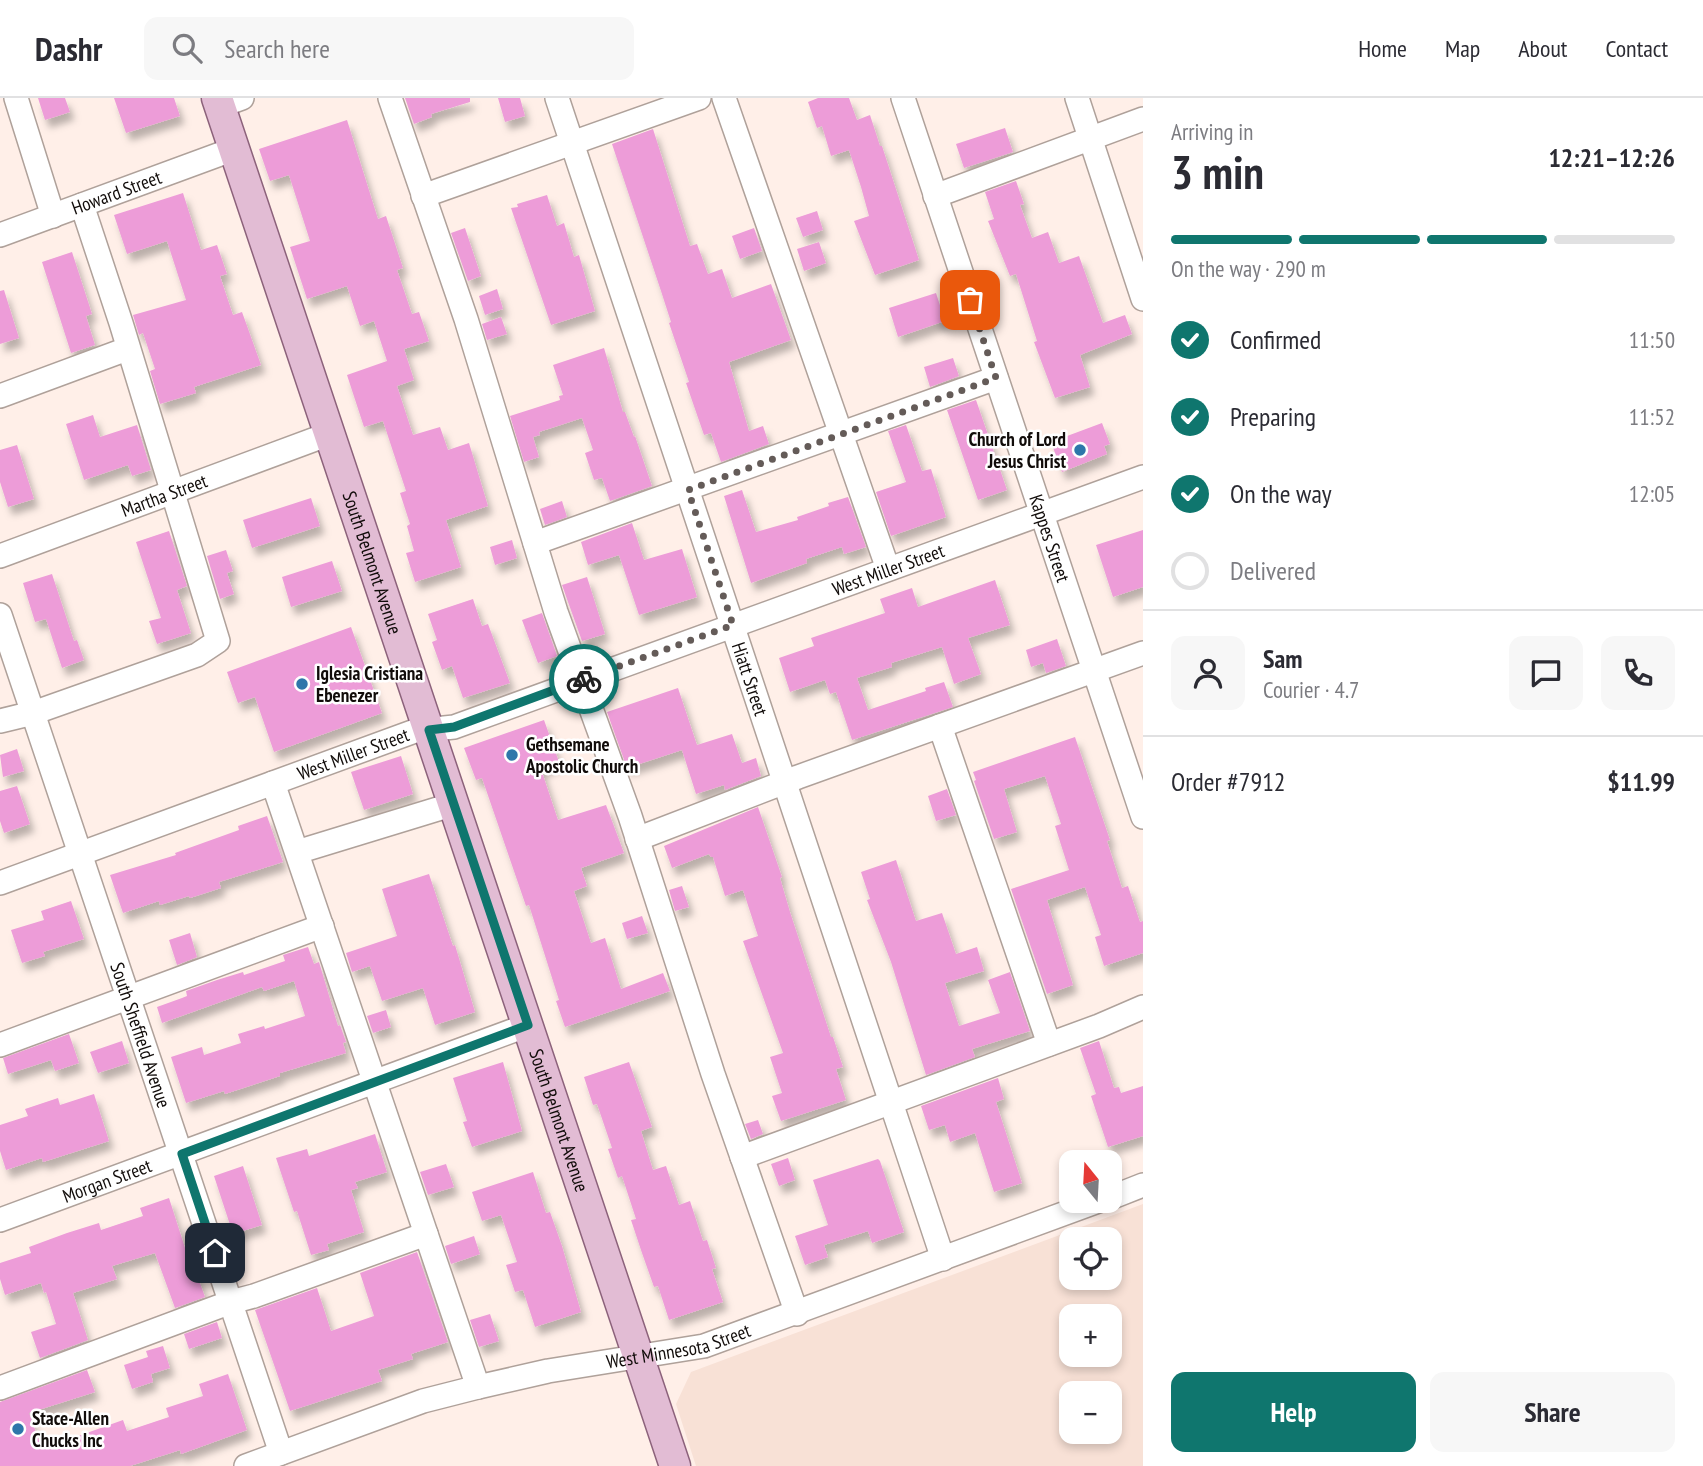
<!DOCTYPE html>
<html lang="en">
<head>
<meta charset="utf-8">
<style>
  :root { --surface:#fff; --page:#f7f7f7; --text:#2b2b33; --muted:#7c7c81; --line:#e1e1e2; --accent:#0f766e }
  body { margin:0; font-family:"PT Sans Narrow",sans-serif; background:var(--page); color:var(--text); height:100vh; display:flex; flex-direction:column; font-size:26px; white-space:nowrap }
  * { box-sizing:border-box; margin:0 }
  p { font-size:23px; color:var(--muted) }
  .icon { flex:none; width:38px; height:38px; fill:none; stroke:currentColor; stroke-width:2; stroke-linecap:round; stroke-linejoin:round }
  .map { position:relative; flex:1; overflow:hidden }
  .details { display:flex; flex-direction:column; background:var(--surface); width:560px }
  .details>* { flex:none }
  .needle { width:46px; rotate:342deg }
  .tools { position:absolute; left:1059px; top:1052px; display:grid; gap:14px }
  .tools a { display:grid; place-items:center; width:63px; height:63px; border-radius:14px; background:var(--surface); box-shadow:0 4px 10px #0003; font-size:35px }
  .pin { position:absolute; display:grid; place-items:center; width:60px; height:60px; color:#fff; margin:-30px; border-radius:14px; box-shadow:0 4px 10px #0006 }
  .courier { position:absolute; display:grid; place-items:center; width:70px; height:70px; margin:-35px; border:5px solid #0f766e; border-radius:50%; background:#fff; color:#222; box-shadow:0 2px 9px #0007 }
  .overview em { font-style:normal; font-weight:800 }
  .overview div { display:flex; flex-direction:column-reverse }
  .overview { display:flex; align-items:center; justify-content:space-between; height:119px; padding:0 28px }
  h1 { font-size:46px; font-weight:800; line-height:52px }
  .bar { display:grid; grid-template-columns:repeat(4,1fr); gap:10px 7px; align-content:center; height:84px; padding:0 28px }
  .bar i { height:9px; border-radius:5px; background:var(--line) }
  .bar .selected { background:var(--accent) }
  .bar p { grid-column:span 4 }
  .line { display:flex; align-items:center; gap:18px; padding:0 28px; border-top:2px solid var(--line) }
  .line div { flex:1 }
  .round { display:grid; place-items:center; flex:none; width:74px; height:74px; border-radius:14px; background:var(--page) }
  ol { padding:0 28px; list-style:none }
  li { display:flex; align-items:center; gap:21px; height:77px }
  li p { margin-inline-start:auto }
  li .icon { padding:7px; border-radius:50%; background:var(--accent); color:#fff; stroke-width:4 }
  li:last-child { color:var(--muted) }
  li i { width:38px; height:38px; border:4px solid var(--line); border-radius:50% }
  .button { display:flex; gap:14px; margin-top:auto; padding:14px 28px }
  .button a { flex:1; height:80px; border-radius:14px; background:var(--accent); color:#fff; font-size:28px; font-weight:800; line-height:80px; text-align:center }
  .button a+a { background:var(--page); color:var(--text) }
  header { display:flex; align-items:center; gap:42px; box-sizing:border-box; height:98px; padding:0 35px; background:var(--surface); border-bottom:2px solid var(--line) }
  header strong { font-size:33px }
  nav { display:flex; gap:38px; margin-inline-start:auto; font-size:24px }
  .search { width:490px; height:63px; background:var(--page); display:flex; align-items:center; gap:18px; box-sizing:border-box; padding:0 24px; border-radius:14px; color:var(--muted); font-size:26px }
  main { display:flex; flex:1; min-height:0 }
  .map>svg:first-child { display:block }
  .built { fill:#f8e1d6; fill-rule:evenodd }
  .building { fill:#ed9cd8; filter:url(#shadow) }
  .lines { fill:none; stroke-linecap:round; stroke-linejoin:round }
  .minor-casing { stroke:#afa19a; stroke-width:26 }
  .major-casing { stroke:#8c627b; stroke-width:33 }
  .minor { stroke:#fff; stroke-width:23 }
  .major { stroke:#e2bcd4; stroke-width:30 }
  .done { stroke:#645b58; stroke-width:7; stroke-dasharray:0 12.6 }
  .route { stroke:#0f766e; stroke-width:9 }
  .poi-dot { fill:#2e76aa; stroke:#fff; stroke-width:2.5 }
  .labels { text-anchor:middle; dominant-baseline:central; stroke-width:5; stroke-linejoin:round; paint-order:stroke }
  .street-label { font-size:19px; fill:#110c0a; stroke:#fff }
  .poi-label { font-size:19px; font-weight:bold; fill:#110c0a; stroke:#fff; text-anchor:start }
</style>
</head>
<body>
<header>
<strong>Dashr</strong>
<div class="search"><svg class="icon" aria-label="search" viewBox="0 0 24 24"><circle cx="10" cy="10" r="6"/><path d="M15 15l6 6"/></svg>Search here</div>
<nav><a>Home</a><a>Map</a><a>About</a><a>Contact</a></nav>
</header>
<main>
<div class="map">
<svg width="1143" height="1368" viewBox="0 0 1143 1368">
  <defs>
    <filter id="shadow"><feDropShadow dx="4.5" dy="8" stdDeviation="3.5" flood-color="#0004"/></filter>
  </defs>
  <rect width="100%" height="100%" fill="#ffefe8"/>
  <path class="built" d="M1143 1106V1368H696L676 1306 691 1274ZM1071 1141H1110V1180H1071ZM1071 1218H1110V1256H1071ZM1071 1295H1110V1334H1071Z"/>
  <path class="building" d="M38 0H65L70 14 45 22Z
    M114 0H174L180 18 126 35Z
    M405 0H470V4L431 16 432 19 414 26Z
    M498 0H520L525 18 505 24Z
    M818 0H849L857 22 870 17 880 48H882L919 162 875 177 854 123 869 118 861 89 849 52 831 58 822 28 817 30 808 4Z
    M347 22 378 121 386 118 403 170 397 172 412 216 419 214 429 243 404 251 414 282 397 288 413 337 440 329 448 352 469 345 488 408 446 422 461 469 415 484 406 455 414 453 407 428 410 426 400 395 406 393 383 323 364 329 347 277 387 263 374 223 360 228 347 188 307 201 290 149 310 143 289 77 270 83 259 51Z
    M1005 30 1013 54 964 70 956 46Z
    M653 31 690 148 697 146 708 176 722 171 732 200 771 186 791 242 729 264 749 333 763 328 769 346 721 364 711 335 704 337 686 285 689 284 669 225 671 224 661 193 612 46Z
    M1016 83 1024 106 1020 107 1032 140 1048 134 1059 165 1079 158 1103 225 1125 217 1132 236 1080 257 1090 289 1055 300 1034 244 1037 243 1016 176 1010 178 988 123 994 121 985 94Z
    M183 95 201 152 217 147 227 176 220 178 233 217 242 214 261 267 194 289 196 295 160 306 150 273 155 271 143 235 139 237 133 217 186 202 167 143 127 156 114 117Z
    M547 97 557 128 564 125 574 159 579 157 595 213 551 227 511 110 518 109 517 106Z
    M817 113 823 132 803 139 796 120Z
    M465 130 481 178 468 183 451 135Z
    M754 130 762 153 740 161 732 138Z
    M819 144 826 165 804 173 797 151Z
    M72 154 92 216 86 218 95 247 71 255 42 164Z
    M497 191 503 211 485 217 479 198Z
    M4 192 19 240 0 246V193Z
    M936 195 945 223 898 239 889 210Z
    M501 219 507 236 487 242 482 226Z
    M604 250 623 314H625L634 339 635 338 652 388 610 403 602 380 594 382 585 355 593 352 582 320 539 334 540 337 533 339 539 359 524 364 510 318 560 302 559 298 563 297 553 267Z
    M953 260 959 278 930 289 924 269Z
    M976 302 1007 392 978 402 947 312Z
    M93 317 100 339 137 327 151 372 132 378 128 367 84 382 66 326Z
    M1102 325 1110 346 1104 348 1107 356 1062 374 1051 344Z
    M906 327 922 373 931 371 946 419 891 438 876 394 906 384 888 333Z
    M17 347 34 401 8 409 0 384V352Z
    M742 392 756 434 798 422 797 419 829 408 828 405 848 399 866 449 844 456 842 449 806 461 807 465 751 485 724 398Z
    M311 400 320 428 252 450 243 422Z
    M562 403 567 419 545 427 540 411Z
    M632 425 644 462 682 451 697 499 639 517 619 457 588 467 581 444Z
    M1143 432V489L1113 499 1096 447Z
    M169 433 187 488 177 492 191 535 157 546 149 523 161 520 136 444Z
    M512 442 517 460 495 467 490 449Z
    M226 452 233 473 227 475 234 496 220 501 207 458Z
    M332 463 342 493 291 509 282 479Z
    M52 476 74 543 77 542 84 562 62 570 46 521 35 524 23 485Z
    M587 479 605 536 582 543 562 487Z
    M995 482 1010 527 968 540 981 576 954 586 942 549 891 565 892 569 857 580 868 612 926 593 925 590 944 584 953 609 852 642 836 594 830 596 825 582 790 594 779 560 814 548 811 540 885 515 880 501 912 490 918 509Z
    M473 501 482 528 488 526 510 585 463 600 452 568 442 572 432 544 437 542 428 516Z
    M542 515 557 558 538 565 522 522Z
    M351 529 382 615 274 654 255 599 238 605 227 574Z
    M1057 541 1066 568 1046 575 1043 565 1031 569 1026 552Z
    M678 590 697 647 732 636 742 665 756 660 761 678 725 692 724 687 696 696 682 652 627 670 607 614Z
    M544 622 559 664 541 671 558 722 606 707 624 755 581 770 587 788 574 793 591 845 605 840 621 891 663 875 670 893 565 929 556 903 559 902 529 807 526 808 482 680 476 682 464 650Z
    M1075 639 1110 742 1107 743 1122 790 1128 788 1140 824 1143 823V855L1104 868 1095 839 1101 837 1085 789 1047 802 1073 887 1047 896 1011 791 1069 772 1055 728 1061 726 1045 678 1004 691 1017 734 994 741 974 683 976 682 973 674Z
    M17 651 24 673 3 679 0 657Z
    M401 658 413 696 364 712 351 674Z
    M17 688 30 726 4 735 0 723V693Z
    M947 691 956 717 936 723 928 698Z
    M758 709 782 779 780 780 790 814 831 939H833L843 969 836 971 846 1002 781 1023 772 998 782 995 770 959 783 955 743 843 758 838 743 792 725 798 713 759H711L709 756 672 770 664 748Z
    M267 718 283 764 219 784 221 790 190 800 189 798 160 807 159 803 123 815 110 777 176 757 175 755 239 732 238 728Z
    M896 762 916 823 942 815 956 856 977 849 984 873 945 885 959 928 1000 915 988 882 1010 874 1030 933 972 951 975 959 926 977 891 864 867 802 870 801 861 774Z
    M429 776 453 848 455 847 475 914 435 927 423 890 382 903 370 868 352 874 346 855 397 838 382 791Z
    M682 788 689 809 675 813 669 792Z
    M71 803 84 841 43 854 45 858 22 865 11 832 44 822 41 813Z
    M642 818 648 835 627 841 622 825Z
    M190 835 197 859 177 867 169 842Z
    M308 849 314 866 319 864 338 928 340 927 346 944 343 945 346 955 280 975V978L225 996 224 993 186 1005 171 959 202 949 204 957 241 945 238 936 264 928 265 931 305 918 294 883 264 893 262 889 162 925 157 909 182 900 187 898 186 893 217 882 243 874 244 877 285 863 283 857Z
    M386 912 391 929 373 935 367 918Z
    M69 936 79 965 55 973 51 962 8 976 3 960Z
    M122 943 129 965 98 975 90 954Z
    M1099 943 1114 990 1119 989 1121 995 1143 988V1038L1108 1049 1091 998 1096 996 1080 950Z
    M503 964 522 1033 472 1049 463 1024 467 1023 453 980Z
    M629 964 652 1029 641 1033 653 1072 666 1068 679 1107 690 1103 703 1143 707 1142 716 1170 712 1171 723 1204 669 1222 658 1188 654 1189 642 1155 631 1122 636 1121 622 1078 618 1080 608 1051 612 1050 597 1006 593 1007 584 979Z
    M998 980 1004 1001 996 1004 1022 1085 994 1094 975 1035 950 1044 945 1027 929 1032 921 1008Z
    M94 996 109 1043 43 1064 42 1060 6 1072 0 1053V1027L28 1018 25 1011 58 1000 60 1007Z
    M758 1022 763 1036 751 1041 745 1026Z
    M375 1036 387 1074 355 1084 358 1090 351 1092 364 1134 327 1146 329 1152 311 1157 297 1113 294 1114 276 1060 307 1051 309 1058Z
    M788 1060 795 1082 779 1088 771 1066Z
    M878 1061 880 1063 904 1134 872 1145 868 1133 824 1147 828 1159 805 1167 795 1138 828 1127 813 1082Z
    M446 1066 454 1089 428 1097 420 1074Z
    M243 1068 262 1127 233 1136 214 1078Z
    M533 1074 546 1115 550 1114 562 1148 581 1214 535 1229 523 1192 515 1194 506 1167 517 1164 501 1117 482 1123 472 1094Z
    M169 1100 193 1175 196 1174 205 1199 175 1210 155 1155 112 1168 117 1181 73 1195 88 1242 40 1260 31 1234 56 1226 46 1194 44 1195 41 1185 5 1197 0 1181V1165L31 1155 29 1149 67 1135 99 1125 101 1132 143 1118 140 1110Z
    M474 1138 480 1156 451 1166 445 1148Z
    M417 1154 448 1244 411 1256 413 1261 378 1272 382 1283 290 1313 255 1212 317 1190 331 1233 374 1218 360 1175Z
    M490 1216 499 1243 479 1249 470 1222Z
    M217 1224 222 1240 189 1251 184 1236Z
    M163 1248 170 1270 151 1276 153 1284 132 1291 124 1267 148 1259 146 1253Z
    M87 1272 95 1294 29 1315 42 1351 123 1322 127 1333 169 1319 166 1310 203 1298 199 1286 228 1276 247 1332 181 1356 180 1352 130 1368H0V1304Z"/>
  <g class="lines">
    <g class="minor-casing">
      <g id="minor">
        <path d="M16 0 53 118"/>
        <path d="M390 0 466 221 556 514 630 718 713 976 797 1216"/>
        <path id="s1" d="M557 0 943 1161"/>
        <path d="M724 0 888 471"/>
        <path id="s2" d="M903 0 1143 719"/>
        <path d="M1077 0 1143 201"/>
        <path d="M220 8 242 0"/>
        <path d="M423 98 699 0"/>
        <path d="M935 98 1143 21"/>
        <path id="s3" d="M0 137 234 51"/>
        <path d="M0 298 127 251"/>
        <path d="M535 445 996 280"/>
        <path id="s4" d="M0 458 329 336"/>
        <path id="s5" d="M0 517 281 1355"/>
        <path d="M0 623 33 615 197 557 218 543 121 225 82 107"/>
        <path d="M940 628 1049 946"/>
        <path d="M273 685 478 1289"/>
        <path d="M637 741 798 679 1143 555"/>
        <path d="M297 754 454 706"/>
        <path id="s6" d="M0 785 404 637 415 633 454 629 1143 379"/>
        <path d="M0 947 322 828"/>
        <path d="M742 1059 1099 928 1143 909"/>
        <path d="M1110 1100 1143 1087"/>
        <path id="s7" d="M0 1122 528 927"/>
        <path d="M0 1290 231 1204 254 1198 426 1136"/>
        <path id="s8" d="M246 1368 423 1303 478 1289 548 1273 704 1248 1101 1102"/>
      </g>
    </g>
    <g class="major-casing">
      <g id="major">
        <path id="s9" d="M217 0 675 1368"/>
      </g>
    </g>
    <use href="#minor" class="minor"/>
    <use href="#major" class="major"/>
  </g>
  <g class="lines">
    <path class="done" d="M584 581 733 527 688 392 996 280 970 202"/>
    <path class="route" d="M215 1155 182 1056 528 927 429 632 454 629 584 581"/>
  </g>
  <g class="poi-dot">
    <circle cx="1080" cy="352" r="7"/>
    <circle cx="302" cy="586" r="7"/>
    <circle cx="512" cy="657" r="7"/>
    <circle cx="18" cy="1331" r="7"/>
  </g>
  <g class="labels">
    <g class="street-label">
      <text stroke="none"><textPath href="#s3" startOffset="124">Howard Street</textPath></text>
      <text stroke="none"><textPath href="#s4" startOffset="175">Martha Street</textPath></text>
      <text stroke="none"><textPath href="#s2" startOffset="464">Kappes Street</textPath></text>
      <text stroke="none"><textPath href="#s9" startOffset="490">South Belmont Avenue</textPath></text>
      <text stroke="none"><textPath href="#s6" startOffset="943">West Miller Street</textPath></text>
      <text stroke="none"><textPath href="#s1" startOffset="612">Hiatt Street</textPath></text>
      <text stroke="none"><textPath href="#s6" startOffset="376">West Miller Street</textPath></text>
      <text stroke="none"><textPath href="#s5" startOffset="443">South Sheffield Avenue</textPath></text>
      <text stroke="none"><textPath href="#s9" startOffset="1078">South Belmont Avenue</textPath></text>
      <text stroke="none"><textPath href="#s7" startOffset="114">Morgan Street</textPath></text>
      <text stroke="none"><textPath href="#s8" startOffset="450">West Minnesota Street</textPath></text>
    </g>
    <g class="poi-label">
      <text x="1066" y="341" text-anchor="end">Church of Lord<tspan x="1066" dy="22">Jesus Christ</tspan></text>
      <text x="316" y="575">Iglesia Cristiana<tspan x="316" dy="22">Ebenezer</tspan></text>
      <text x="526" y="646">Gethsemane<tspan x="526" dy="22">Apostolic Church</tspan></text>
      <text x="32" y="1320">Stace-Allen<tspan x="32" dy="22">Chucks Inc</tspan></text>
    </g>
  </g>
</svg>
<div class="tools">
<a><svg class="needle" viewBox="-14 -14 28 28"><path d="M0-13l5 13h-10z" fill="#e53935"/><path d="M0 13l5-13h-10z" fill="#7c7c81"/></svg></a>
<a><svg class="icon" aria-label="locate" viewBox="0 0 24 24"><circle cx="12" cy="12" r="6"/><path d="M12 2v4M12 18v4M2 12h4M18 12h4"/></svg></a>
<a>+</a>
<a>−</a>
</div>
<div class="pin" style="left:970px;top:202px;background:#ea580c"><svg class="icon" aria-label="bag" viewBox="0 0 24 24"><path d="M5 8h14l-1 12H6zM9 8a3 3 0 0 1 6 0"/></svg></div>
<div class="pin" style="left:215px;top:1155px;background:#1f2937"><svg class="icon" aria-label="home" viewBox="0 0 24 24"><path d="M3 11l9-7 9 7M6 9v11h12V9"/></svg></div>
<div class="courier" style="left:584px;top:581px"><svg class="icon" aria-label="bike" viewBox="0 0 24 24"><circle cx="6" cy="16" r="4"/><circle cx="18" cy="16" r="4"/><path d="M6 16l4-8h5l3 8M10 8l3 8H6M13 5h3"/></svg></div>
</div>
<section class="details">
<div class="overview"><div><h1>3 min</h1><p>Arriving in</p></div><em>12:21–12:26</em></div>
<div class="bar"><i class="selected"></i><i class="selected"></i><i class="selected"></i><i></i><p>On the way · 290 m</p></div>
<ol>
<li><svg class="icon" aria-label="check" viewBox="0 0 24 24"><path d="M5 12l5 5 9-10"/></svg>Confirmed<p>11:50</p></li>
<li><svg class="icon" aria-label="check" viewBox="0 0 24 24"><path d="M5 12l5 5 9-10"/></svg>Preparing<p>11:52</p></li>
<li><svg class="icon" aria-label="check" viewBox="0 0 24 24"><path d="M5 12l5 5 9-10"/></svg>On the way<p>12:05</p></li>
<li><i></i>Delivered</li>
</ol>
<div class="line" style="height:126px"><a class="round"><svg class="icon" aria-label="person" viewBox="0 0 24 24"><circle cx="12" cy="8" r="4"/><path d="M4 21q1-7 8-7t8 7"/></svg></a><div><b>Sam</b><p>Courier · 4.7</p></div><a class="round"><svg class="icon" aria-label="chat" viewBox="0 0 24 24"><path d="M4 5h16v11H9l-5 4z"/></svg></a><a class="round"><svg class="icon" aria-label="phone" viewBox="0 0 24 24"><path d="M5 4h4l2 5-3 2q2 4 5 5l2-3 5 2v4C11 20 4 13 5 4z"/></svg></a></div>
<div class="line" style="height:91px"><div>Order #7912</div><b>$11.99</b></div>
<div class="button"><a>Help</a><a>Share</a></div>
</section>
</main>
</body>
</html>
